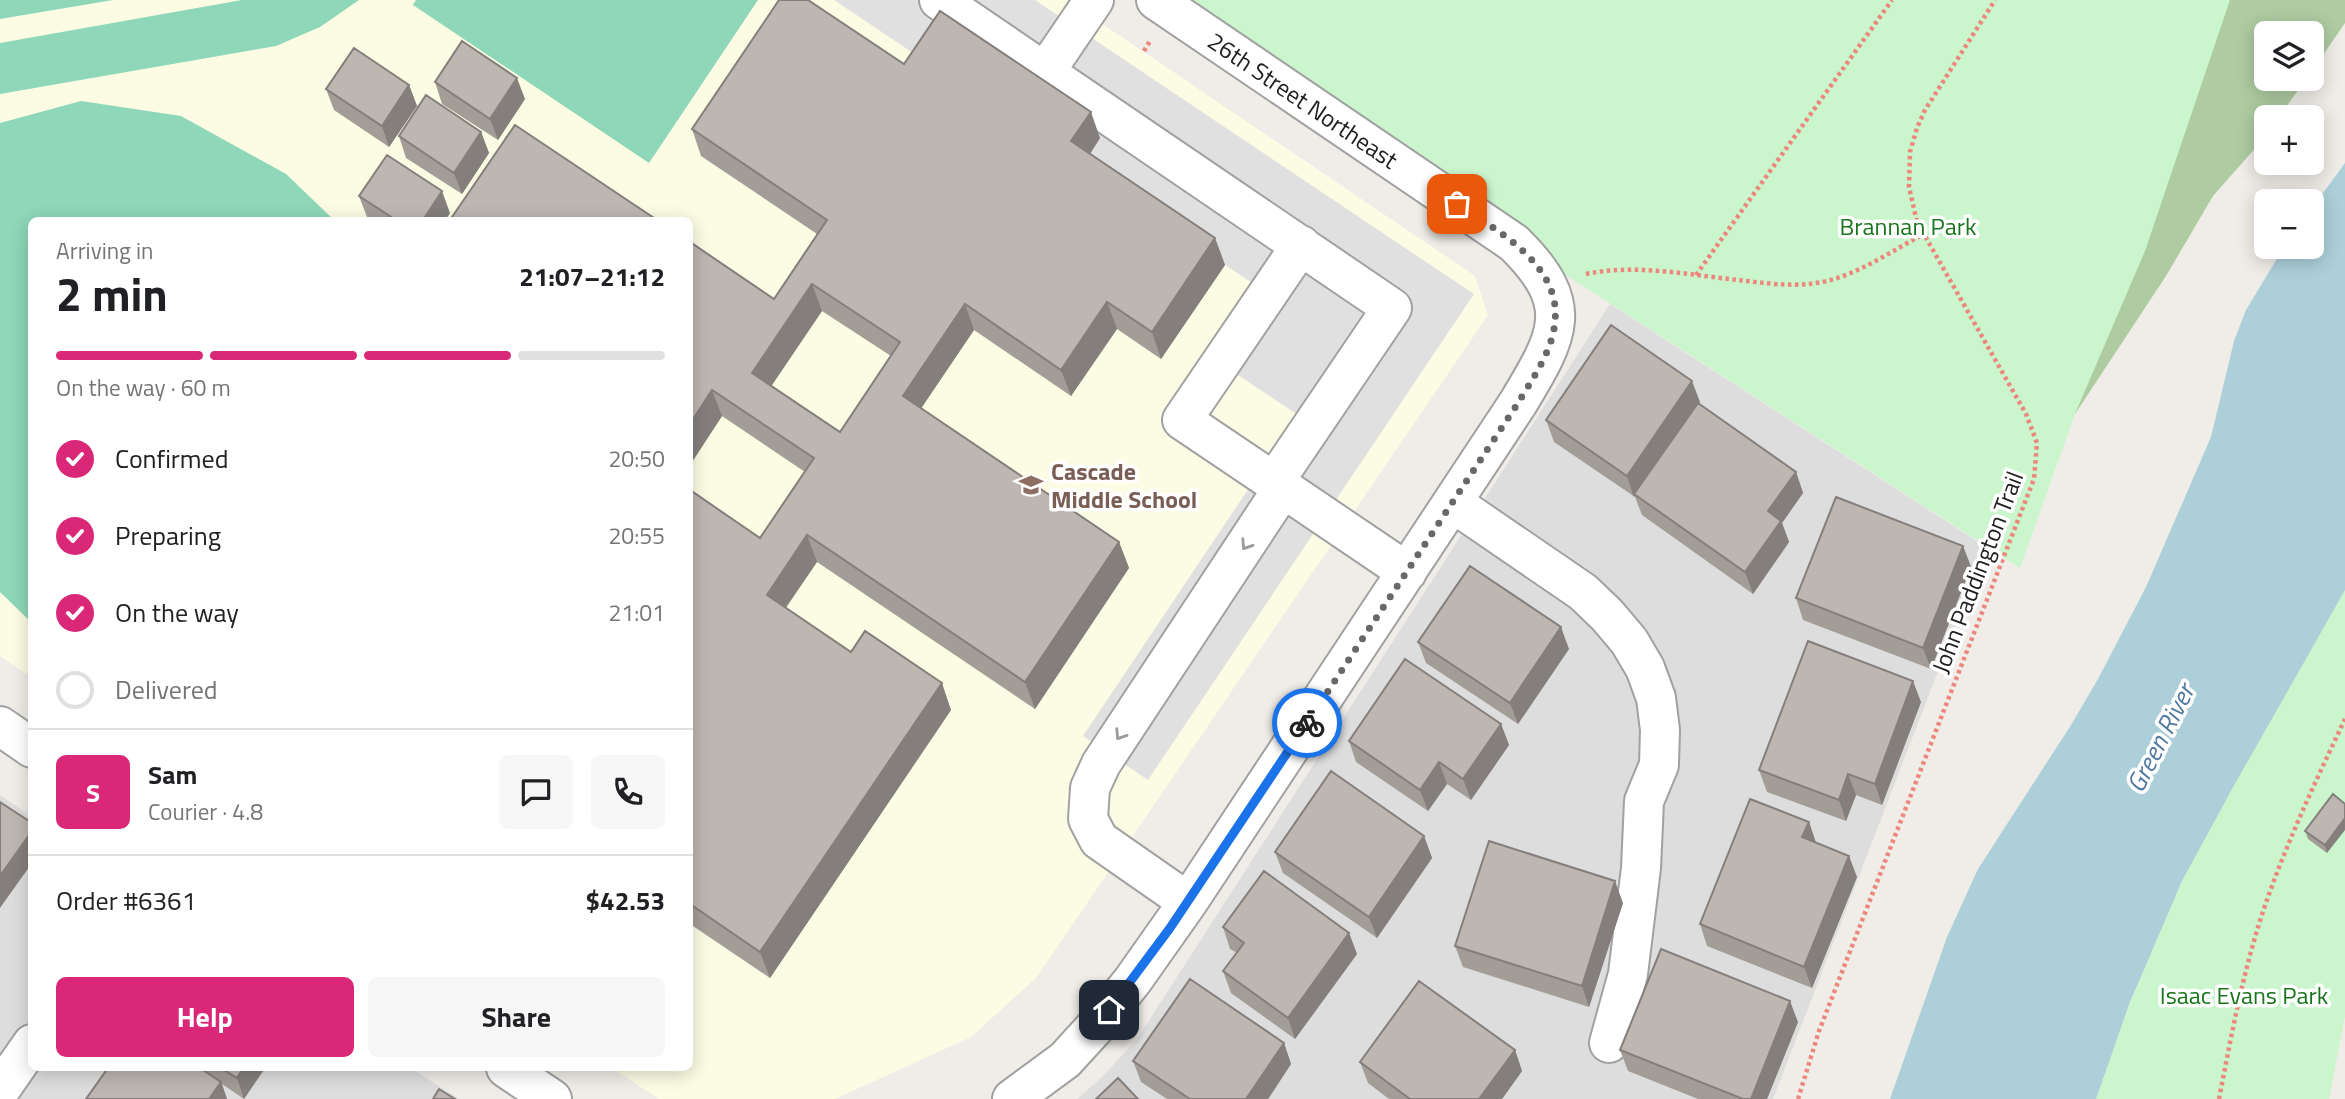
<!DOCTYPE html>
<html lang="en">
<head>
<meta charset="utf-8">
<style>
  :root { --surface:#fff; --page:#f6f6f6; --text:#202124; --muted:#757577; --line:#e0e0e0; --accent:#db2777 }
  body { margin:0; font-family:"Titillium Web",sans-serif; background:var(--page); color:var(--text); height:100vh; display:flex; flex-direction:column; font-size:26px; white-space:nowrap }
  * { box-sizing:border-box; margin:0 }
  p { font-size:23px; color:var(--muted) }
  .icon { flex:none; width:38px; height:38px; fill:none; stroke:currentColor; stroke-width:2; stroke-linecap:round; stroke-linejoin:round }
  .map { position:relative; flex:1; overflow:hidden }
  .details { position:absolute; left:28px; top:217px; width:665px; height:854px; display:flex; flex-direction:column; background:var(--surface); border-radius:10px; box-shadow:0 4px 18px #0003 }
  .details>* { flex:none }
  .controls { position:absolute; left:2254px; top:21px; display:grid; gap:14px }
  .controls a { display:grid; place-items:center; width:70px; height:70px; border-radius:10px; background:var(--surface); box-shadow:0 4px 18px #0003; font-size:35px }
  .pin { position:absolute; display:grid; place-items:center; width:60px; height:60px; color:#fff; margin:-30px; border-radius:14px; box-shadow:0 4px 10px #0006 }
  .courier { position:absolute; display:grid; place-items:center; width:70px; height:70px; margin:-35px; border:5px solid #1a73e8; border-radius:50%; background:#fff; color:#222; box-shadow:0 2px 9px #0007 }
  .summary em { font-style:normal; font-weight:700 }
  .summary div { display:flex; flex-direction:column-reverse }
  .summary { display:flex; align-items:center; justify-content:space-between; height:119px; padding:0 28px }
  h1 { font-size:46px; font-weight:700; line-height:52px }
  .bar { display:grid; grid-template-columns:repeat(4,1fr); gap:10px 7px; align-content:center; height:84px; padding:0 28px }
  .bar i { height:9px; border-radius:5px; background:var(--line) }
  .bar .current { background:var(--accent) }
  .bar p { grid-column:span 4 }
  .line { display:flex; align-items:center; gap:18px; padding:0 28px; border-top:2px solid var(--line) }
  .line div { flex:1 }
  .round { display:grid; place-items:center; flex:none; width:74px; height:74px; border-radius:10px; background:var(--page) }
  ol { padding:0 28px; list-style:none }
  li { display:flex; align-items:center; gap:21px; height:77px }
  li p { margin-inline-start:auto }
  li .icon { padding:7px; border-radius:50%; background:var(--accent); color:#fff; stroke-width:4 }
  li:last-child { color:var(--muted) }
  li i { width:38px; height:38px; border:4px solid var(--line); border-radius:50% }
  .cta { display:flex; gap:14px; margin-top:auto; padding:14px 28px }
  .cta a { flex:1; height:80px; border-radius:10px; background:var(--accent); color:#fff; font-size:28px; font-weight:700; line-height:80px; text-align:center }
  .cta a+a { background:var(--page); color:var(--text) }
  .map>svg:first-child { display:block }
  .residential { fill:#dedddd }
  .education { fill:#fcfce4 }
  .forest { fill:#aecba1 }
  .park { fill:#caf5cd }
  .pitch { fill:#8ed7b9 }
  .parking { fill:#e0e0e0 }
  .water { fill:#adcfd9 }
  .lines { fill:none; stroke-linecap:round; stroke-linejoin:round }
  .minor-casing { stroke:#a1a1a1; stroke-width:42 }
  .path { stroke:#ed867c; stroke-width:4.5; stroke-dasharray:3.5 3.5; stroke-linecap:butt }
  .minor { stroke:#fff; stroke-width:38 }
  .wall { fill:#a39d98; fill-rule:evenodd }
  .shaded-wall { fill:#847f7c }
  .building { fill:#bdb6b1; stroke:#847f7c; stroke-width:2; fill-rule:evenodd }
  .oneway { stroke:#9b9b9b }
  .done { stroke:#696866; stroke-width:7; stroke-dasharray:0 12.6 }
  .route { stroke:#1a73e8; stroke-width:9 }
  .labels { text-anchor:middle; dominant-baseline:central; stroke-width:7; stroke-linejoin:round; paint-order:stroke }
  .street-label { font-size:24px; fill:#202020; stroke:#fff }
  .park-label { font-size:24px; fill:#17761d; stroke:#fff }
  .education-label { font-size:24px; font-weight:bold; fill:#785e54; stroke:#fff; text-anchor:start }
  .water-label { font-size:26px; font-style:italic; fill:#527aa0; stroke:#fff }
</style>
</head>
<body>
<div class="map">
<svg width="2345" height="1099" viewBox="0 0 2345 1099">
  <rect width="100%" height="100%" fill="#f0ede8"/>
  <path class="residential" d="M1610 304 1986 547 1773 1099H1077L1100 1079 1137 1039Z
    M0 795 31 816 32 1068H411L459 1099H0Z"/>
  <path class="education" d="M0 0H1067L1475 276 1488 315 1036 978 971 1037 835 1099H659L612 1068H690V220H32L31 677 0 656Z"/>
  <path class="forest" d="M2150 0H2345V23L2312 71V33H2266V79H2306L2279 117H2266V136L2213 196 2166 276 2075 414Z"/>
  <path class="park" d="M1156 0H2230L2145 251 2075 414 2020 568 1501 233Z
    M2345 590V1016L2329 1099H2096C2121 1025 2148 952 2182 882 2230 782 2290 686 2345 590Z"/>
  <path class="pitch" d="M0 0H113L0 19Z
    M242 0H359L320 27 276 46 0 94V43Z
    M416 0H758L649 163 413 5Z
    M81 101 181 116 286 174 334 220H32L31 622 0 592V123Z"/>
  <path class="parking" d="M834 0H1035L1474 294 1148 780 1083 736 1298 415 1235 373 1282 303 1081 168 1100 138 931 65Z"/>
  <path class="water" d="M2345 163V590L2232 789 2182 881 2130 1002 2096 1099H1890L1947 937 1978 869 2071 725 2098 679 2146 587 2211 437 2234 341 2246 310 2284 247H2312V208Z"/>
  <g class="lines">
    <g class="minor-casing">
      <path id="minor" d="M939 0 1392 308 1274 482 1407 572
        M1045 72 1094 0
        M1274 482 1182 420 1301 245
        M1453 503 1583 592 1607 615 1629 641 1645 668 1656 698 1660 730 1659 765 1644 801 1641 868 1628 974 1609 1043
        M0 726 32 748
        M1188 902 1099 840 1088 819 1090 788 1101 764 1283 488
        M506 1068 552 1099
        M0 1090 32 1044
        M1012 1099 1065 1060 1097 1025 1133 980 1188 902 1518 403C1559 335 1577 305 1514 243L1156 0"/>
    </g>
    <path class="path" d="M1144 51 1150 41
      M1586 274C1637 263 1695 276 1747 281 1772 284 1796 287 1822 282 1858 275 1891 251 1924 234
      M1696 275 1892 0
      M1798 1099 1819 1031 2034 479 2037 443 2026 414 1917 222 1909 187 1910 152 1917 128 1925 110 1995 0
      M2219 1099C2233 1027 2246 955 2272 886 2293 829 2319 774 2345 719"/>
    <use href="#minor" class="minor"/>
  </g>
  <path class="wall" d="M904 64 1100 138 1090 154 1215 238 1225 265 1161 359 1117 329 1071 396 974 330 921 408 1119 542 1129 568 1035 709 817 562 786 608 851 652 951 710 770 978 690 924V490L760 538 805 472 722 416 690 465V242L774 299 817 234 701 156 692 129ZM822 311 891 356 840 432 771 386Z
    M435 82 525 99 498 140 442 104Z
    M409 85 417 106 389 147 334 110 326 89Z
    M481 132 489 153 462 194 406 158 399 136Z
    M359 196 450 213 445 220H372L367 217Z
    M1700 402 1699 404 1796 472 1803 493 1782 523 1789 542 1753 594 1642 515 1635 497 1554 442 1546 420Z
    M1963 546 1971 567 1931 669 1803 620 1796 598Z
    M1418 642 1569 649 1518 724 1426 663Z
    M1921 702 1882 805 1856 795 1846 821 1767 792 1759 770Z
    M1501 724 1509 745 1471 800 1447 784 1428 811 1356 762 1349 741Z
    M2333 794 2327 853 2308 839 2305 831Z
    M1809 822 1816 843 1857 877 1812 988 1707 946 1700 924Z
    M1424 836 1432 858 1377 938 1283 873 1275 852Z
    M1623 903 1589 1007 1463 967 1455 946Z
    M1223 927 1349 933 1357 954 1295 1039 1231 993 1223 971 1237 953 1230 949Z
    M1798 1022 1767 1099H1698L1628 1071 1620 1050Z
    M1284 1043 1291 1064 1268 1099H1167L1141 1082 1133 1061Z
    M1515 1050 1522 1071 1502 1099H1389L1368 1083 1360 1062Z
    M108 1068H265L244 1099 222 1084 227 1099H86Z"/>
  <path class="shaded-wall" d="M517 78 525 99 498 140 490 119Z
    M409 85 417 106 389 147 382 126Z
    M1091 112 1100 138 1081 168 1071 141Z
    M481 132 489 153 462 194 454 173Z
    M442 191 450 213 445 220H423Z
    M1215 238 1225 265 1161 359 1152 332Z
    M812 284 822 311 762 400 752 373Z
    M1107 302 1117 329 1071 396 1061 370Z
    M965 304 974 330 912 422 903 396Z
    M1692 381 1700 402 1636 495 1634 494V498L1627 476Z
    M712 390 722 416 690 465V424Z
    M1796 472 1803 493 1782 523 1789 542 1753 594 1745 572 1768 511Z
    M807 535 817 562 776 621 767 595Z
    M1119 542 1129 568 1035 709 1025 682Z
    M1963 546 1971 567 1931 669 1923 648Z
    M1561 627 1569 649 1518 724 1510 703Z
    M1913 681 1921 702 1882 805 1875 784Z
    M942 683 951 710 770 978 760 952Z
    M1501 724 1509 745 1471 800 1463 779Z
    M1439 762 1447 784 1428 811 1420 790Z
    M1848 774 1856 795 1846 821 1839 800Z
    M2345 818V830L2327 853 2325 845Z
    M1809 822 1816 843 1802 837Z
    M32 831V863L0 908V876Z
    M1424 836 1432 858 1377 938 1369 917Z
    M1849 856 1857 877 1812 988 1804 967Z
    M1615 881 1623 903 1589 1007 1582 986Z
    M1349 933 1357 954 1295 1039 1288 1018Z
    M1790 1001 1798 1022 1767 1099H1751Z
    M1284 1043 1291 1064 1268 1099H1246Z
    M1515 1050 1522 1071 1502 1099H1479Z
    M243 1068H265L244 1099 237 1078Z
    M221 1082 227 1099H209Z"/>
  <path class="building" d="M779 0H808L904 64 940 11 1091 112 1071 141 1215 238 1152 332 1107 302 1061 370 965 304 903 396 1119 542 1025 682 807 535 767 595 851 652 865 631 942 683 760 952 690 904V490L760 538 814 458 712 390 690 424V242L774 299 827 220 692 129ZM812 284 900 342 840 432 752 373Z
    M462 41 517 78 490 119 435 82Z
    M354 48 409 85 382 126 326 89Z
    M426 95 481 132 454 173 399 136Z
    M515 125 657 220H450Z
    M387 155 442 191 423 220H396L359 196Z
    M1611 325 1692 381 1627 476 1546 420Z
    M1698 403 1796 472 1768 511 1781 521 1745 572 1634 494Z
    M1836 497 1963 546 1923 648 1796 598Z
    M1470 566 1561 627 1510 703 1418 642Z
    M1808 641 1913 681 1875 784 1848 774 1839 800 1759 770Z
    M1405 659 1501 724 1463 779 1439 762 1420 790 1349 741Z
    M1331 771 1424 836 1369 917 1275 852Z
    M2333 794 2345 804V818L2325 845 2305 831Z
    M1750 799 1809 822 1802 837 1849 856 1804 967 1700 924Z
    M0 802 32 823V831L0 876Z
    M1489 841 1615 881 1582 986 1455 946Z
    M1264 871 1349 933 1288 1018 1223 971 1244 943 1223 927Z
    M1661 949 1790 1001 1751 1099H1743L1620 1050Z
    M1190 979 1284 1043 1246 1099H1190L1133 1061Z
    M1419 981 1515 1050 1479 1099H1410L1360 1062Z
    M108 1068H200L221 1082 209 1099H86Z
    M221 1068H243L237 1078Z
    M1118 1078 1138 1099H1096Z
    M439 1089 455 1099H433Z"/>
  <defs><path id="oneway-chevron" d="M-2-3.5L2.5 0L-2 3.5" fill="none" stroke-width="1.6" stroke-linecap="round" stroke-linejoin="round" transform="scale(1.75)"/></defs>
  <g class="oneway">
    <use href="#oneway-chevron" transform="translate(1246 545) rotate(123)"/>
    <use href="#oneway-chevron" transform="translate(1120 735) rotate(123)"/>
  </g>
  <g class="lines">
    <path class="done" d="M1307 723 1518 403C1533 378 1553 350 1555 321 1561 264 1496 230 1457 204"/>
    <path class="route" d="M1109 1010 1170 928 1307 723"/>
  </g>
  <defs>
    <g id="school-bare" transform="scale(1.89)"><path d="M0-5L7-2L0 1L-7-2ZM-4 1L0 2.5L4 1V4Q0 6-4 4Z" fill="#8d6e63" stroke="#fff" stroke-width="2.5" paint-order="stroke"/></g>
  </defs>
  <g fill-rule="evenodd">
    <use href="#school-bare" x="1031" y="485"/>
  </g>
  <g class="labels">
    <g class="street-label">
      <text transform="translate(1303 100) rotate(34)">26th Street Northeast</text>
      <text transform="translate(1977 572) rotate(-69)">John Paddington Trail</text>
    </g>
    <g class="park-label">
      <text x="1908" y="226">Brannan Park</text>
      <text x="2244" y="995">Isaac Evans Park</text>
    </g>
    <g class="education-label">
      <text x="1051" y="471">Cascade<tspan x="1051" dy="28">Middle School</tspan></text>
    </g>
    <g class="water-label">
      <text transform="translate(2160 738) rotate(-63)">Green River</text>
    </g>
  </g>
</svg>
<div class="controls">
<a><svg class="icon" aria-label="layers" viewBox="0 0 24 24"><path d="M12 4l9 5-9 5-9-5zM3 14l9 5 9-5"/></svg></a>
<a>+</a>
<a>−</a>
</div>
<div class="pin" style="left:1457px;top:204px;background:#ea580c"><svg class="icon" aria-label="bag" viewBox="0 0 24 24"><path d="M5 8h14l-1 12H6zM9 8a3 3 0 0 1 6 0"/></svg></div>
<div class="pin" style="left:1109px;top:1010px;background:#1f2937"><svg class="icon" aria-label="home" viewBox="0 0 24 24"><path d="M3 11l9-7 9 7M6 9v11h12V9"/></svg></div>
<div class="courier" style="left:1307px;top:723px"><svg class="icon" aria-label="bike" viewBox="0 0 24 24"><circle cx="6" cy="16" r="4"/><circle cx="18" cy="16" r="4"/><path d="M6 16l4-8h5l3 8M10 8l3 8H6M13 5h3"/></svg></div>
<section class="details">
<div class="summary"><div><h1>2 min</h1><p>Arriving in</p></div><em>21:07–21:12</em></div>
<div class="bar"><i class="current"></i><i class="current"></i><i class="current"></i><i></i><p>On the way · 60 m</p></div>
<ol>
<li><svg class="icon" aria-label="check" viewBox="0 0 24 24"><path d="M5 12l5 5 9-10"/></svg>Confirmed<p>20:50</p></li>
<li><svg class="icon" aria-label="check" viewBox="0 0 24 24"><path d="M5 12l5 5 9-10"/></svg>Preparing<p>20:55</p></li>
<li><svg class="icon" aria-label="check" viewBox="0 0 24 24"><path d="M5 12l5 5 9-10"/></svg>On the way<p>21:01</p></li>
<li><i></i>Delivered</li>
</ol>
<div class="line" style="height:126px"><b class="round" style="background:var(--accent);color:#fff">S</b><div><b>Sam</b><p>Courier · 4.8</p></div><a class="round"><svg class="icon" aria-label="chat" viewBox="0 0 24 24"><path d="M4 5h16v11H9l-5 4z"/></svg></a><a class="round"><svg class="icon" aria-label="phone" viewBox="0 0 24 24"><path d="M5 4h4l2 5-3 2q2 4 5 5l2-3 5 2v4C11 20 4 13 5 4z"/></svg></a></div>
<div class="line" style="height:91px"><div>Order #6361</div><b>$42.53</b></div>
<div class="cta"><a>Help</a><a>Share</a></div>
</section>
</div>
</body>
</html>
